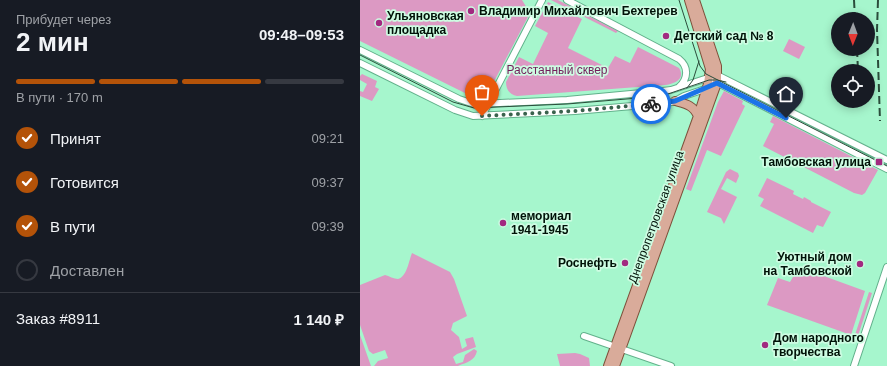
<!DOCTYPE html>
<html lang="ru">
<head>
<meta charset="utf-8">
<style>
  :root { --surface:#171b24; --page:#20242c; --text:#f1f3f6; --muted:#9ea1a6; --line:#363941; --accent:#b45309 }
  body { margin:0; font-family:Helvetica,sans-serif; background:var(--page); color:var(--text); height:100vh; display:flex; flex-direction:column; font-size:15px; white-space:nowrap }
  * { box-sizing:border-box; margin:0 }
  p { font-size:13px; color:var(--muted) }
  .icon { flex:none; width:22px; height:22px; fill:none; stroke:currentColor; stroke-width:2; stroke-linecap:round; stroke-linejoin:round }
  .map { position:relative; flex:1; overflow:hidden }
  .details { display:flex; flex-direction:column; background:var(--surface); width:360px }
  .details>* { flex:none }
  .needle { width:26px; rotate:181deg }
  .fabs { position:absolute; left:471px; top:12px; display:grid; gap:8px }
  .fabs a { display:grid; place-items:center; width:44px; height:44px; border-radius:50%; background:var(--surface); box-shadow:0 2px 10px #0003; font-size:20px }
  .pin { position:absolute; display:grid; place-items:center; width:34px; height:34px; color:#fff; margin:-41px -17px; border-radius:50% 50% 50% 0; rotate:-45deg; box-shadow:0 0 4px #0007 }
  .pin .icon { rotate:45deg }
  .courier { position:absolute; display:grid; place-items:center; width:40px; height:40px; margin:-20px; border:3px solid #1a73e8; border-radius:50%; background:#fff; color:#222; box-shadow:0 1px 5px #0007 }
  .headline em { font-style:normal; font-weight:700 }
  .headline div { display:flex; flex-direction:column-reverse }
  .headline { display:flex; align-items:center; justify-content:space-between; height:68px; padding:0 16px }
  h1 { font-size:26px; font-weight:700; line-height:30px }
  .bar { display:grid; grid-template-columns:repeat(4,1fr); gap:6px 4px; align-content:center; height:48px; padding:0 16px }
  .bar i { height:5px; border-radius:3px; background:var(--line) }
  .bar .on { background:var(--accent) }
  .bar p { grid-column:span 4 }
  .line { display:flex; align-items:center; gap:10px; padding:0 16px; border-top:1px solid var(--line) }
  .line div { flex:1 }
  ol { padding:0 16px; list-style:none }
  li { display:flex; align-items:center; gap:12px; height:44px }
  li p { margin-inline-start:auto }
  li .icon { padding:4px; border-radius:50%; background:var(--accent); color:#fff; stroke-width:4 }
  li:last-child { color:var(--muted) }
  li i { width:22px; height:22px; border:2px solid var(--line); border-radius:50% }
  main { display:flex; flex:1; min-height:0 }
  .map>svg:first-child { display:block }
  .green { fill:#dc99c3 }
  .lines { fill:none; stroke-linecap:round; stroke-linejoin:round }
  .minor-casing { stroke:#62b18b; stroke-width:8 }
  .major-casing { stroke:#7d513b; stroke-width:10 }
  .minor { stroke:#fff; stroke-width:6 }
  .major { stroke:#d9ab9a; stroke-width:8 }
  .tram { stroke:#2b4d3b; stroke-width:1 }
  .rail { stroke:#2b4d3b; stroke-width:2; stroke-dasharray:8 4; stroke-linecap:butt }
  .done { stroke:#3a624d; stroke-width:4; stroke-dasharray:0 7.2 }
  .route { stroke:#1a73e8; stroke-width:5 }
  .poi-dot { fill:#a22980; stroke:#cdfce2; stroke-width:1.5 }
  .labels { text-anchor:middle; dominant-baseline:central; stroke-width:3.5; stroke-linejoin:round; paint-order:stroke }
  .poi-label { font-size:12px; font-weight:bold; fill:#001208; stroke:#cdfce2; text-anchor:start }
  .park-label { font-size:12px; fill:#721e5a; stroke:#cdfce2 }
  .street-label { font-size:12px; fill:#001208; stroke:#cdfce2 }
</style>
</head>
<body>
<main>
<section class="details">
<div class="headline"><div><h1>2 мин</h1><p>Прибудет через</p></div><em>09:48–09:53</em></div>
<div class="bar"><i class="on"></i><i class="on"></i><i class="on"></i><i></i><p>В пути · 170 m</p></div>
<ol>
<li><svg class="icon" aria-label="check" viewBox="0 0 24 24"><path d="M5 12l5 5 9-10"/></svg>Принят<p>09:21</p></li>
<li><svg class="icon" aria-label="check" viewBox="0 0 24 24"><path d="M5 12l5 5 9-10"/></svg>Готовится<p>09:37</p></li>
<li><svg class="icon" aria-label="check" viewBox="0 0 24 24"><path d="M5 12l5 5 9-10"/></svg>В пути<p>09:39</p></li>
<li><i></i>Доставлен</li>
</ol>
<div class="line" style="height:52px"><div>Заказ #8911</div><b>1 140 ₽</b></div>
</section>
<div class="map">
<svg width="527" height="366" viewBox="0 0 527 366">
  <rect width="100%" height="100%" fill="#a6f6cd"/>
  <path class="green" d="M0 0H162L170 13 128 93 113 97 0 41Z
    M191 0H198L258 31 256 33Z
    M188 2 222 19 208 48 248 68 255 56 270 63 278 47 319 68C326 79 314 84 305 85L157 96C150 95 146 90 146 82L159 57 173 64 188 33 175 26Z
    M429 39 445 47 439 59 423 51Z
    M2 74 17 81 15 87 19 89 12 101 0 96V91L3 92 7 84 0 80V76Z
    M364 91 383 101 382 104 385 106 361 156 347 150 331 191 326 189 358 102Z
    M413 116 518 170 505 193 502 195 494 193 403 146 414 124 410 122Z
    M370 169 378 173 379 176 376 183 367 178 361 189 377 197 364 224 361 218 347 212 366 172Z
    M407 178 434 191 433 194 443 199 444 197 451 201V202L471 212 463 227 457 225 453 233 400 206 404 199 398 196Z
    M52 253 90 272 94 279 107 316 93 323 91 330 99 337 102 349 107 346 105 339 113 337 116 347 97 354 93 357 96 364 103 362 105 355 114 349 117 351C115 361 107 362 98 366H14L18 361 28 358 25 350 13 354 9 351 0 325V285L25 275C29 276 34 279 38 279 47 277 49 260 52 253Z
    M439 267 505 291 491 335 407 305 418 278 430 282Z
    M509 292 512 293 496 342 493 341Z
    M0 335 11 366H0Z
    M215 353 220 354 229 358 230 366H200L197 354Z"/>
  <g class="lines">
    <g class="minor-casing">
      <path id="minor" d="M207 0 319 59C329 67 328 79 319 87
        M0 50 99 99 114 104H120L207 100 303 91 311 90 357 75 527 160
        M0 63 95 110 113 116 215 111 307 103 315 101 324 96 348 88
        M354 81 527 169
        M122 116 182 0
        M224 336 311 366
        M494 366 527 267"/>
    </g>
    <g class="major-casing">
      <path id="major" d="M315 101C326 104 333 105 338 116
        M248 366 338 116 348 84 350 69 329 0
        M255 366 357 83V66L335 0"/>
    </g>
    <use href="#minor" class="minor"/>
    <use href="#major" class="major"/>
    <path class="tram" d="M319 0 340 66 346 74 527 166
      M0 55 93 102 114 108 207 104 302 96 349 80H357L366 82
      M327 88 333 80 339 61"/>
    <path class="rail" d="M494 0 495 19
      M518 0 517 30 520 121
      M497 49 498 71
      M499 101V104"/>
  </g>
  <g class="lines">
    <path class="done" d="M122 116 215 111 291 104"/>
    <path class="route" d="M291 104 315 101 357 83 426 118"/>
  </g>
  <g class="poi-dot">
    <circle cx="111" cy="11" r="4"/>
    <circle cx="19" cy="23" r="4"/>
    <circle cx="306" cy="36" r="4"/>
    <rect x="515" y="158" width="8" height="8" rx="2"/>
    <circle cx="143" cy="223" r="4"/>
    <circle cx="265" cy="263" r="4"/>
    <circle cx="500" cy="264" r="4"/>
    <circle cx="405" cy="345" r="4"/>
  </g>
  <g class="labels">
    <g class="poi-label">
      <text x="119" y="11">Владимир Михайлович Бехтерев</text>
      <text x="27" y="16">Ульяновская<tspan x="27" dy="14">площадка</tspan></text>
      <text x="314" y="36">Детский сад № 8</text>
      <text x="511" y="162" text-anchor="end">Тамбовская улица</text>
      <text x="151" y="216">мемориал<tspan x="151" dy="14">1941-1945</tspan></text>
      <text x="492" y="257" text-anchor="end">Уютный дом<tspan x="492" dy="14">на Тамбовской</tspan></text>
      <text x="257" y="263" text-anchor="end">Роснефть</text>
      <text x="413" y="338">Дом народного<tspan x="413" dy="14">творчества</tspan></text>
    </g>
    <g class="park-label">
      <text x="197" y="70">Расстанный сквер</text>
    </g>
    <g class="street-label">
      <text transform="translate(296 217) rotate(-70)">Днепропетровская улица</text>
    </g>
  </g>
</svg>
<div class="fabs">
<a><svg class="needle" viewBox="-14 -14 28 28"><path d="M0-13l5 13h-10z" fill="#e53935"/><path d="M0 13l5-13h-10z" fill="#9ea1a6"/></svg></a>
<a><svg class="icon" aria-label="locate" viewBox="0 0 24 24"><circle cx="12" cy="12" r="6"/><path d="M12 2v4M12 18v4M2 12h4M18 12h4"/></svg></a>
</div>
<div class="pin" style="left:122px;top:116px;background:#ea580c"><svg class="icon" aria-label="bag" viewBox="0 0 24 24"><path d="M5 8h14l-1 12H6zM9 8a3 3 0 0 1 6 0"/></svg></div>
<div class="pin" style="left:426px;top:118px;background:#1f2937"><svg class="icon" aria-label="home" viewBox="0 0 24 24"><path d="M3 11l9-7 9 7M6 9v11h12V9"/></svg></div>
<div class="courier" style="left:291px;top:104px"><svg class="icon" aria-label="bike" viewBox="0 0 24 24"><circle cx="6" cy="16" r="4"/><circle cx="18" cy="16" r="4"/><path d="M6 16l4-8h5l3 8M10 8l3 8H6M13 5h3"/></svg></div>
</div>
</main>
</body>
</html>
